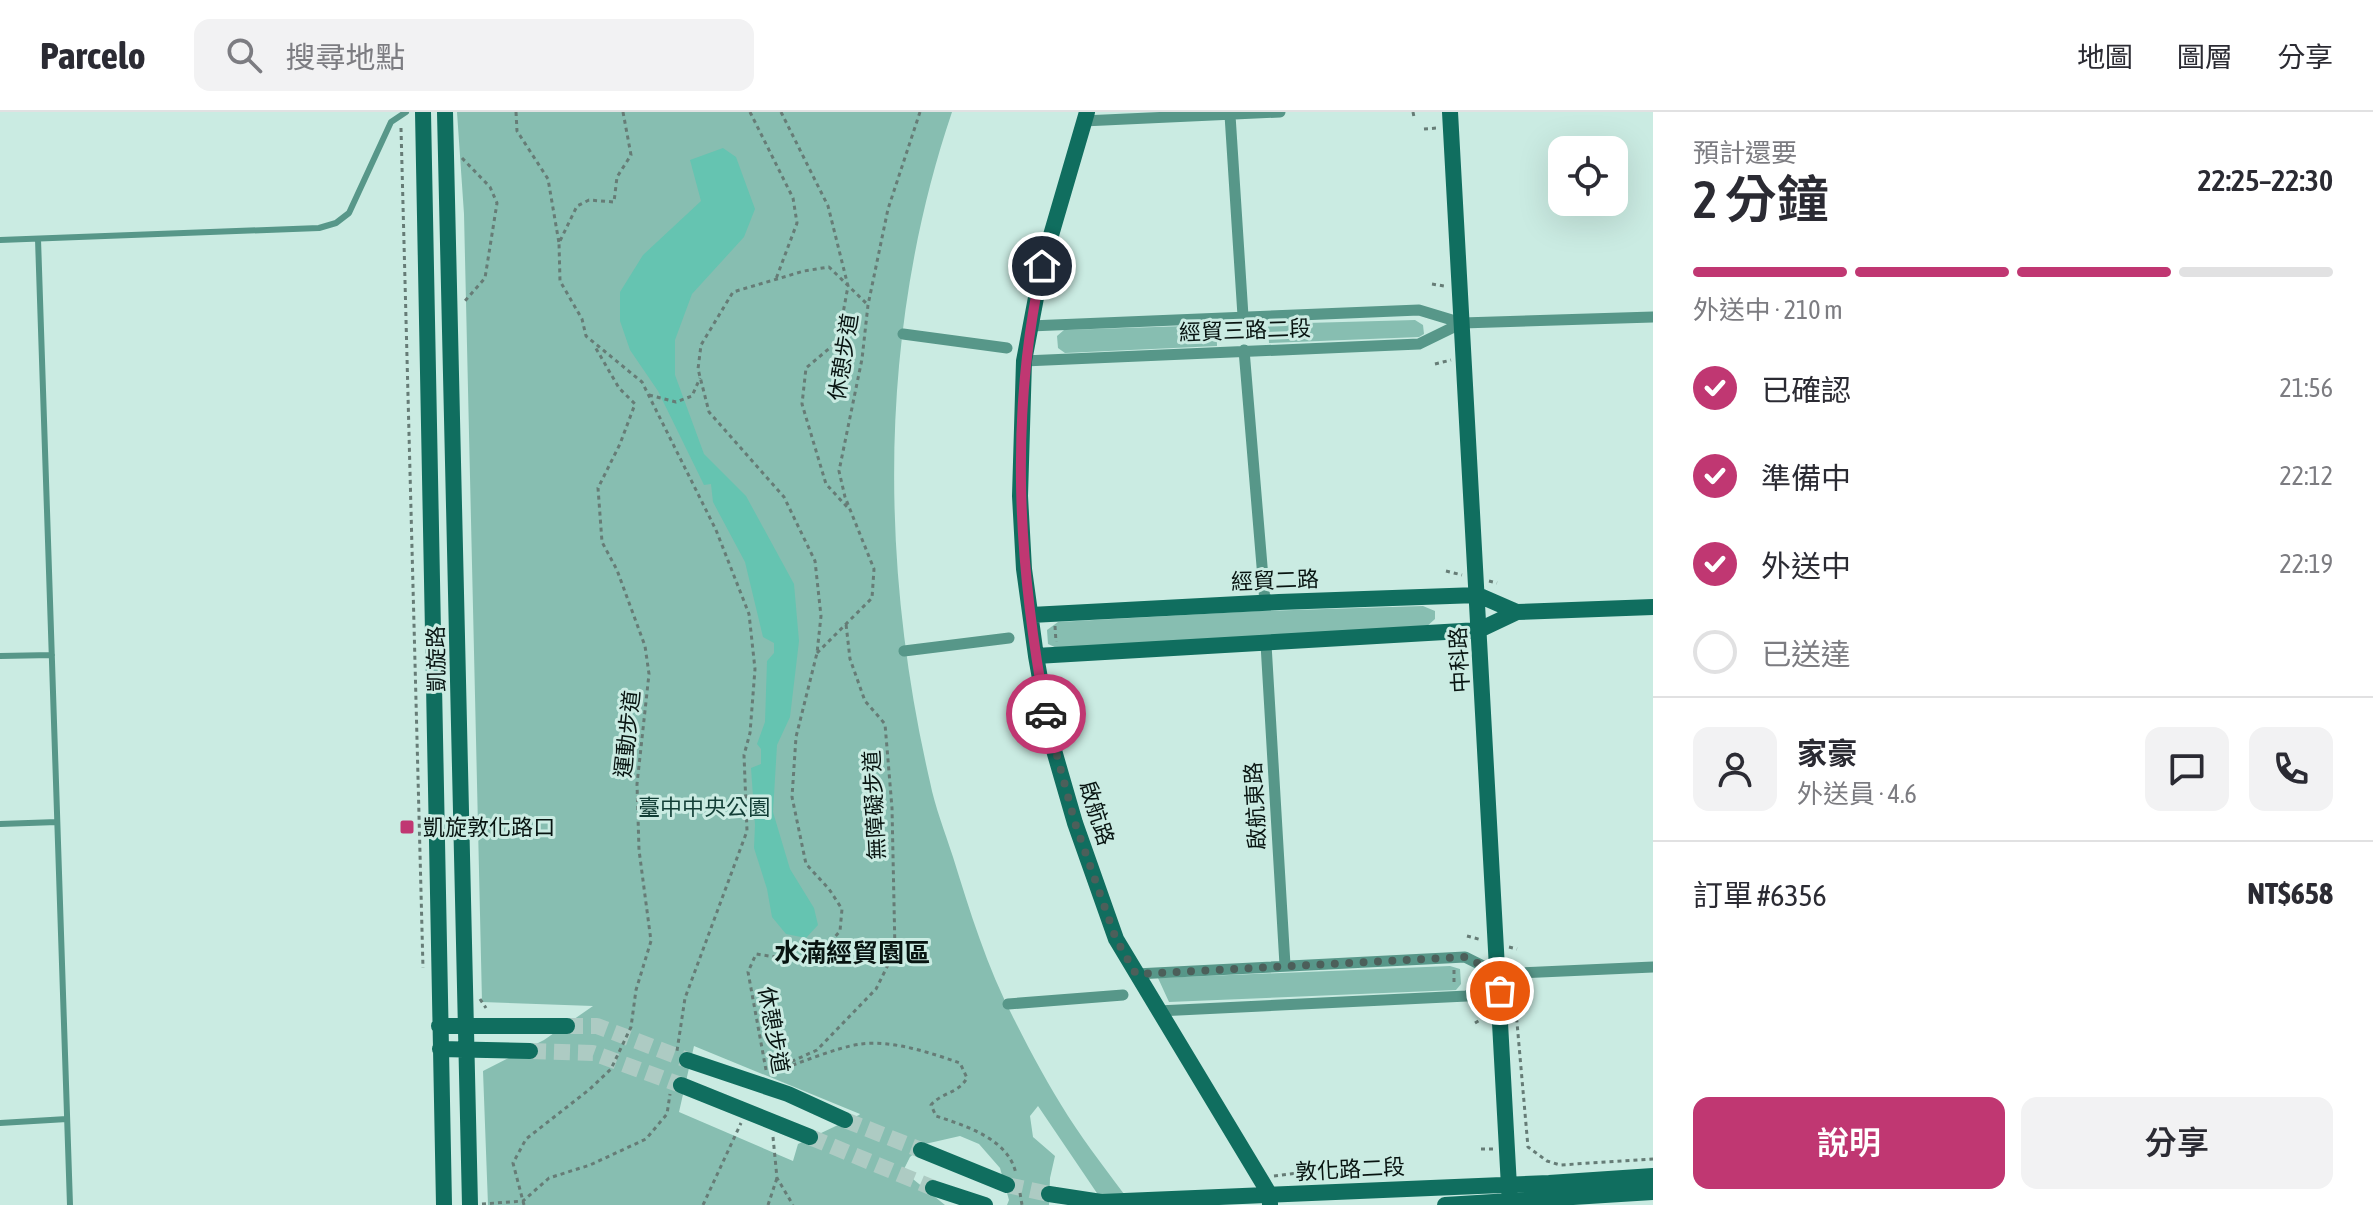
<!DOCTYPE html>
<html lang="zh-TW">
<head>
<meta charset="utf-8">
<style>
  :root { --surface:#fff; --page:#f2f2f3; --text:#2b2b33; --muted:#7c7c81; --line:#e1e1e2; --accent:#c03772 }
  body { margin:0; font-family:"Asap Condensed","Noto Sans TC",sans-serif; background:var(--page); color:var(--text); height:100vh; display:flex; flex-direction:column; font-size:30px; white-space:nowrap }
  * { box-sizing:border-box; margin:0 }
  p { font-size:26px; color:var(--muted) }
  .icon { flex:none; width:44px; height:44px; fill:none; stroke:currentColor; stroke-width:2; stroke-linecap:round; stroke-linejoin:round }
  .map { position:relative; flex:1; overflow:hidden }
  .drawer { display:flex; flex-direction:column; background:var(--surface); width:720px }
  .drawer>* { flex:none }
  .tools { position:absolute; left:1548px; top:24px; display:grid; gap:16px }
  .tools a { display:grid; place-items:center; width:80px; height:80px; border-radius:16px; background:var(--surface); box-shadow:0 8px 32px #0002; font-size:40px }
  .pin { position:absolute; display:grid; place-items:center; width:68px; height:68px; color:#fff; margin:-34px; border:4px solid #fff; border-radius:50%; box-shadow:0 2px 8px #0007 }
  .courier { position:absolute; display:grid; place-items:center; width:80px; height:80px; margin:-40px; border:6px solid #c03772; border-radius:50%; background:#fff; color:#222; box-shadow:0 2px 10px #0007 }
  .headline em { font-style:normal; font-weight:600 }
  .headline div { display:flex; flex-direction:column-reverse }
  .headline { display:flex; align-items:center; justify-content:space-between; height:136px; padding:0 40px }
  h1 { font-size:52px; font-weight:600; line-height:60px }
  .bar { display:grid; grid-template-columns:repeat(4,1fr); gap:12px 8px; align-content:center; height:96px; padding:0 40px }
  .bar i { height:10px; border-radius:6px; background:var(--line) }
  .bar .on { background:var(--accent) }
  .bar p { grid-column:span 4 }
  .line { display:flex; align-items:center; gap:20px; padding:0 40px; border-top:2px solid var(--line) }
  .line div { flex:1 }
  .round { display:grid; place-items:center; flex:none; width:84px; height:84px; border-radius:16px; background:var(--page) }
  ol { padding:0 40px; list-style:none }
  li { display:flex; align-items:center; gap:24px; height:88px }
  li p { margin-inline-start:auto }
  li .icon { padding:8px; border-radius:50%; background:var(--accent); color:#fff; stroke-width:4 }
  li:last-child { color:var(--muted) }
  li i { width:44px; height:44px; border:4px solid var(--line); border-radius:50% }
  .action { display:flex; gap:16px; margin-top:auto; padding:16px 40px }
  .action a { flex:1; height:92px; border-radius:16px; background:var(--accent); color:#fff; font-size:32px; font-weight:600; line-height:92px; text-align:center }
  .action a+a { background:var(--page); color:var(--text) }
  header { display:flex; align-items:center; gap:48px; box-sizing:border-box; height:112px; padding:0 40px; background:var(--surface); border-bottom:2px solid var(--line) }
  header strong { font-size:38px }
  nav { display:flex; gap:44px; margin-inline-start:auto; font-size:28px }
  .search { width:560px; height:72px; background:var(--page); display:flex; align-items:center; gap:20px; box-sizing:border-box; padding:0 28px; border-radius:16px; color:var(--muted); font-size:30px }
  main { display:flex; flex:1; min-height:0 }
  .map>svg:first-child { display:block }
  .green { fill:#87beb1; fill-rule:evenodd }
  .water { fill:#65c4b1 }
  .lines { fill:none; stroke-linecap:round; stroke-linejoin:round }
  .secondary-tunnel { stroke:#adcbc3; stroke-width:16; stroke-dasharray:16 8; stroke-linecap:butt }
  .path { stroke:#667c76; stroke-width:3; stroke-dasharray:4 4; stroke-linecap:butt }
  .lane { stroke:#579789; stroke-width:6 }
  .street { stroke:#579789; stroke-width:11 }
  .secondary { stroke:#106e5f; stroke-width:16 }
  .done { stroke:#4c5f5a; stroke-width:8; stroke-dasharray:0 14.4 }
  .route { stroke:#c03772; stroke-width:10 }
  .poi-dot { fill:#c03772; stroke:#caebe2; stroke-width:3 }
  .labels { text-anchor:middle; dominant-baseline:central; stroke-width:6; stroke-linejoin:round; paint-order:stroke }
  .street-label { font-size:22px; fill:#081411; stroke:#caebe2 }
  .park-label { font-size:22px; fill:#123e36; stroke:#caebe2 }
  .poi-label { font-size:22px; fill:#081411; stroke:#caebe2; text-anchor:start }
  .quarter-label { font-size:26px; font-weight:bold; fill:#081411; stroke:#caebe2 }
</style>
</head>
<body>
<header>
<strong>Parcelo</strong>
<div class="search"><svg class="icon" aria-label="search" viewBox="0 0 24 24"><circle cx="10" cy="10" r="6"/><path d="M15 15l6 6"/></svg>搜尋地點</div>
<nav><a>地圖</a><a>圖層</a><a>分享</a></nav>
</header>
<main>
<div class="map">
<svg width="1653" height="1093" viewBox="0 0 1653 1093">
  <rect width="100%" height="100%" fill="#caebe2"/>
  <path class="green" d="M457 0H952C879 216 879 449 930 670 935 695 945 720 953 745 970 800 988 858 1015 909 1031 941 1049 974 1068 1004 1088 1035 1111 1064 1132 1093H1105L1038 994 1030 1004 1033 1025 1055 1044 1050 1066 1049 1093H1007L1009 1088 1000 1056 979 1032 960 1024 925 1032 910 1045 903 1059 945 1093H488L483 959 544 928 593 894 482 890 464 102ZM694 934 860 1002 859 1003 798 1032 793 1049 679 1000Z
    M1415 208 1423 213 1424 222 1419 225 1269 231 1268 212Z
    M1217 213V234L1065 241 1058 236 1057 224 1064 218Z
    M1423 494 1435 499V507L1425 516 1059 537 1048 532 1047 518 1058 510 1259 499Z
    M1450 854 1460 857 1461 872 1456 878 1169 890 1158 866Z"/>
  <path class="water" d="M723 36 736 45 755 97 744 125 692 182 675 228V263L704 342 746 384 794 472 799 529 790 605 777 633 773 700 790 757 814 796 818 813 806 826 786 822 772 805 767 777 754 736 755 713 751 656 761 652V637L757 632 765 610 767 549 774 541V531L763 525 745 450 713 390 711 372 704 373 658 279 630 238 620 209V180L643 143 701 89 690 48Z"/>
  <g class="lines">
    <path class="secondary-tunnel" d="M567 914H597L687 948
      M530 939 593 941 681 973
      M845 1008 921 1038
      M810 1025 933 1076
      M1007 1073 1049 1082"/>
    <path class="path" d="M516 0 517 19 548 67 559 131
      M623 0 631 43 617 65 614 90 589 88 577 94 559 131 560 169 582 207 586 224 642 270 716 418 749 502 755 557 750 621 744 643 747 719 685 886 677 939
      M750 0 793 86 797 111 776 167
      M781 0 828 94 848 174 838 229 806 256 802 292 826 372 848 396
      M1413 0 1414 5
      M401 16 423 856
      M1424 17 1437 16
      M462 46 490 75 497 91 485 166 465 189
      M1432 172 1444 174
      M1435 252 1451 248
      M649 283 676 290 692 284 700 266
      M1446 459 1462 463
      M1489 469 1497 471
      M1055 514 1056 530
      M817 541 872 486 874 457 845 385 839 359 862 247 868 193 888 97 920 0
      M1453 545 1466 541
      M1467 824 1482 828
      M1509 835 1517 837
      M1454 858V874
      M1530 873 1521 879 1515 888 1528 1035 1547 1049 1560 1053 1653 1047
      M480 887 486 896
      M1475 911 1485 905
      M777 956 817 938 876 877 895 839 892 696 885 612 865 589 850 547 846 512
      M766 958 748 860 756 842 788 847 820 842 840 819 842 797 829 777 806 752 792 685 796 625 817 541 821 504 815 449 784 385 709 300 698 257 701 233 733 180 804 159 829 155 868 193
      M770 961C795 953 837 935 861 932 893 928 931 941 960 951L967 966C958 982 942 980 931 993L936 1004C966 1014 1009 1027 1016 1062
      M773 1025 777 1066 793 1093
      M1481 1037H1494
      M1274 1064 1298 1061 1299 1069
      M1020 1081 1022 1093
      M482 1092 523 1089 549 1066 590 1053 646 1027 667 1002 670 982
      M524 1093 513 1051 526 1027 590 977 611 957 631 915 636 878 651 829 639 738 637 672 649 562 645 534 617 458 602 430 598 376 620 332 635 292 619 276 594 233
      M703 1093 741 1011
      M768 1093 777 1066"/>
    <path class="lane" d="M38 127 70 1093
      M0 128 319 116 336 111 349 101 391 10 406 0
      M0 544 52 543
      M0 712 57 710
      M0 1011 67 1007"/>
    <path class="street" d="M1230 3 1243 204
      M1083 9 1280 0
      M1030 214 1419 198 1462 211 1653 205
      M903 222 1007 236
      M1244 238 1265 490
      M1024 249 1419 232 1462 211
      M1266 532 1285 853
      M904 539 1009 526
      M1136 862 1465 845 1499 862 1653 855
      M1008 892 1123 883
      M1158 899 1467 884 1499 862"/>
    <path class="secondary" d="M423 0 444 1093
      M445 0 470 1093
      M1087 0 1042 154 1024 249 1020 384 1024 457 1036 544 1051 628 1075 711 1116 827 1270 1083V1093
      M1450 0 1510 1093
      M1031 503 1279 490 1478 483 1517 500
      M1036 544 1479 518 1517 500 1653 495
      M439 914H567
      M440 937 530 939
      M687 948 788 982 845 1008
      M681 973 810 1025
      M921 1038 1007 1073
      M933 1076 985 1093
      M1049 1082 1101 1090 1549 1071 1653 1064
      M1445 1093 1653 1080"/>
  </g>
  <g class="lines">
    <path class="done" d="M1046 602 1075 711 1116 827 1136 862 1465 845 1499 862 1500 879"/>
    <path class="route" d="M1042 154C1009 304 1018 452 1046 602"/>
  </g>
  <rect class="poi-dot" x="399" y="707" width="16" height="16" rx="4"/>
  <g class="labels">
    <g class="street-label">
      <text transform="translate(1245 218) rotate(-2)">經貿三路二段</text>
      <text transform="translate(843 245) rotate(-81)">休憩步道</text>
      <text transform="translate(1275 468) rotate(-2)">經貿二路</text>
      <text transform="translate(436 547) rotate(-91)">凱旋路</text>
      <text transform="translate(1459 548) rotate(-93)">中科路</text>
      <text transform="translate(627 622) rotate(-84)">運動步道</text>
      <text transform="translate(874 693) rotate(-93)">無障礙步道</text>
      <text transform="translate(1255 694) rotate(-93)">啟航東路</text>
      <text transform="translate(1097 701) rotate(72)">啟航路</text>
      <text transform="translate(774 918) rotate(80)">休憩步道</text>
      <text transform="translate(1350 1057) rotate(-3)">敦化路二段</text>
    </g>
    <g class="park-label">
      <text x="704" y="695">臺中中央公園</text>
    </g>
    <g class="poi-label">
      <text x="423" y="715">凱旋敦化路口</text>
    </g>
    <g class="quarter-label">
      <text x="852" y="841">水湳經貿園區</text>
    </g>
  </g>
</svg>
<div class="tools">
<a><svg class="icon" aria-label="locate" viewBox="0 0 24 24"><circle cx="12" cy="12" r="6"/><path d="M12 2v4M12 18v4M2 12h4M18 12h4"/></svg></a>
</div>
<div class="pin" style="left:1500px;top:879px;background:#ea580c"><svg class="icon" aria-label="bag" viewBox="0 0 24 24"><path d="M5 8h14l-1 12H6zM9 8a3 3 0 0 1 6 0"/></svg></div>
<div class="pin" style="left:1042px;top:154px;background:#1f2937"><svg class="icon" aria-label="home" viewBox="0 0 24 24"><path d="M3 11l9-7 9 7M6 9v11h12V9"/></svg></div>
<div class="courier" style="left:1046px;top:602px"><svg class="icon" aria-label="car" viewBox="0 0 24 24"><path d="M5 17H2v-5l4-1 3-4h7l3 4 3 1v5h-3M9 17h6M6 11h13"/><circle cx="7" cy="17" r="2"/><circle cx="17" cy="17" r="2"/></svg></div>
</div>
<section class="drawer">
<div class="headline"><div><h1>2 分鐘</h1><p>預計還要</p></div><em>22:25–22:30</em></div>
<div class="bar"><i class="on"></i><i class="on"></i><i class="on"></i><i></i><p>外送中 · 210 m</p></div>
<ol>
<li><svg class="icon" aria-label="check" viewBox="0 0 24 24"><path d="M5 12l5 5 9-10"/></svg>已確認<p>21:56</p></li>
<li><svg class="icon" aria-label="check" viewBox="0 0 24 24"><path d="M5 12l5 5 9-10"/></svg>準備中<p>22:12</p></li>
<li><svg class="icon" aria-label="check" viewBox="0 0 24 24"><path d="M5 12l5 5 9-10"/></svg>外送中<p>22:19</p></li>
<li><i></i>已送達</li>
</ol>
<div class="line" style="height:144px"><a class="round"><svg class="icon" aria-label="person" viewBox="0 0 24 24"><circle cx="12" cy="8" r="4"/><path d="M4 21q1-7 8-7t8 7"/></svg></a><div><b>家豪</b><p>外送員 · 4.6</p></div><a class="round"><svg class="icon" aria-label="chat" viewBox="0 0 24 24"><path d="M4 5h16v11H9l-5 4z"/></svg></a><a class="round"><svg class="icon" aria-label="phone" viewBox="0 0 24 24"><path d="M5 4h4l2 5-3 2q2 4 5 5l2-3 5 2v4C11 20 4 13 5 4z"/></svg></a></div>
<div class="line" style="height:104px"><div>訂單 #6356</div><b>NT$658</b></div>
<div class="action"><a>說明</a><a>分享</a></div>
</section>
</main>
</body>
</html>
